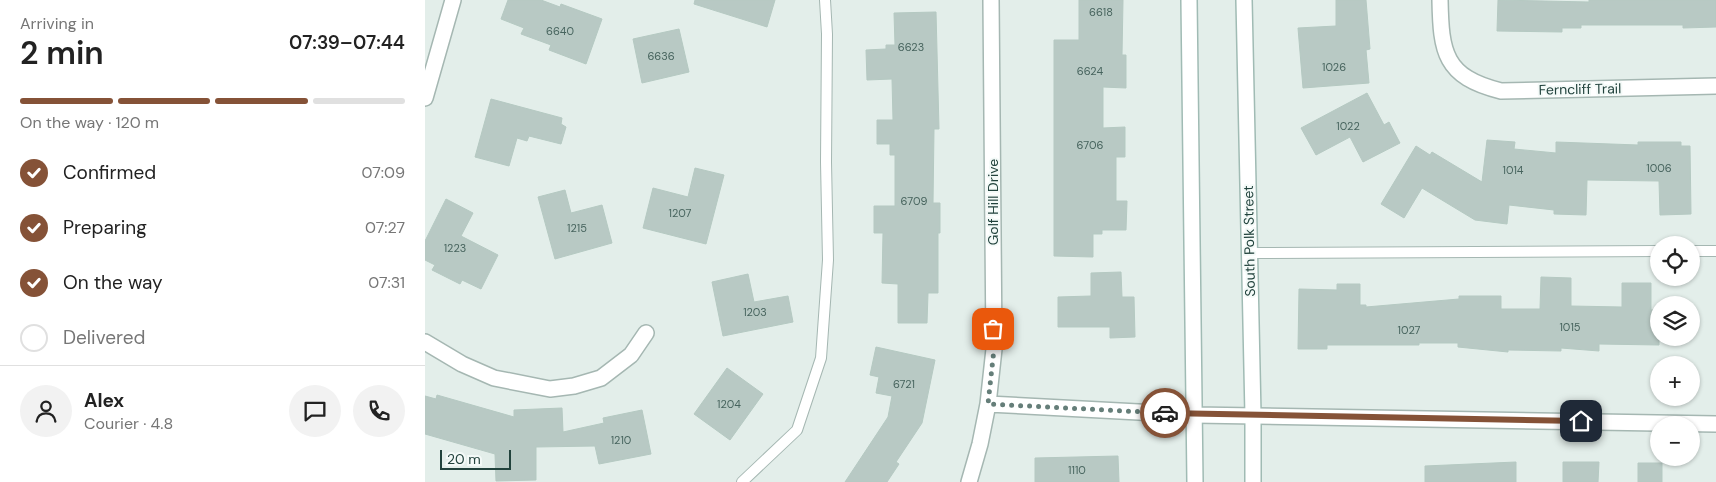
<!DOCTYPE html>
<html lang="en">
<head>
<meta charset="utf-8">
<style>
  :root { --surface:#fff; --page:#f2f2f2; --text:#222; --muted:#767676; --line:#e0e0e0; --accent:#855237 }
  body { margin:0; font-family:"DM Sans",sans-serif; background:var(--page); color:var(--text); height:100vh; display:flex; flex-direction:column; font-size:19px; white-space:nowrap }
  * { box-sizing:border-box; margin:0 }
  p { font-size:16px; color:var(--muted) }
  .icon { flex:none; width:28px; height:28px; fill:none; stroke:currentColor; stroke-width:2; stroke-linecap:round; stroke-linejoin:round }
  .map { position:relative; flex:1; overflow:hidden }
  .side { display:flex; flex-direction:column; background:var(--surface); width:425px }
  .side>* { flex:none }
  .tools { position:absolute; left:1225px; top:236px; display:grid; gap:10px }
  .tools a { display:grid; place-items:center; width:50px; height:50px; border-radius:50%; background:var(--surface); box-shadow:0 1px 4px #0004; font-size:25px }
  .scale { position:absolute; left:15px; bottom:12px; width:71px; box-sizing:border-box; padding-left:5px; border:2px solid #21423c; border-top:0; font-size:14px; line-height:18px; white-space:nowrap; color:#21423c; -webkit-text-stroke:4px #f4faf8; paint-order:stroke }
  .pin { position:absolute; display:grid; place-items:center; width:42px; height:42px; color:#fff; margin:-21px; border-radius:10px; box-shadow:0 2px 8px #0006 }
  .courier { position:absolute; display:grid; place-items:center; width:50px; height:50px; margin:-25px; border:4px solid #855237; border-radius:50%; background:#fff; color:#222; box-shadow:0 1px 6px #0007 }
  .summary em { font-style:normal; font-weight:600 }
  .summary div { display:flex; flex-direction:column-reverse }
  .summary { display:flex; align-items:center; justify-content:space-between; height:85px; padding:0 20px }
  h1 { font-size:32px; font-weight:600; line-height:38px }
  .bar { display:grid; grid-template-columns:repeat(4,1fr); gap:8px 5px; align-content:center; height:60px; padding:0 20px }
  .bar i { height:6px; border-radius:4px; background:var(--line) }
  .bar .current { background:var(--accent) }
  .bar p { grid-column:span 4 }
  .line { display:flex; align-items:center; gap:12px; padding:0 20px; border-top:1px solid var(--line) }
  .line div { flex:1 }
  .round { display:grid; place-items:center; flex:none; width:52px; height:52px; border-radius:26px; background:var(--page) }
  ol { padding:0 20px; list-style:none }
  li { display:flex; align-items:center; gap:15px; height:55px }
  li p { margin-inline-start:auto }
  li .icon { padding:5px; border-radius:50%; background:var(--accent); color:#fff; stroke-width:4 }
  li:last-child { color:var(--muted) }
  li i { width:28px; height:28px; border:2px solid var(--line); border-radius:50% }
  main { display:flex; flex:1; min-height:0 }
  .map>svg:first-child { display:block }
  .building { fill:#b8c9c4; stroke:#b5c9c2 }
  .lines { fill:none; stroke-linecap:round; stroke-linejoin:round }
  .service-casing { stroke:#a5b7b2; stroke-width:12 }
  .minor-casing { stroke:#a5b7b2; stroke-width:18 }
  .secondary-casing { stroke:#a0bbb4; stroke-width:18 }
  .service { stroke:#fff; stroke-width:10 }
  .minor { stroke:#fff; stroke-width:15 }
  .secondary { stroke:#fff; stroke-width:15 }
  .done { stroke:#657e79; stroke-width:5; stroke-dasharray:0 9 }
  .route { stroke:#855237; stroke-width:6 }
  .labels { text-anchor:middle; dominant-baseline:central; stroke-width:4; stroke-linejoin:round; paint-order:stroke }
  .number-label { font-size:11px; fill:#47645e }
  .street-label { font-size:14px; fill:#21423c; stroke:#f4faf8 }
</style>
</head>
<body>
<main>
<section class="side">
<div class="summary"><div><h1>2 min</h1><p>Arriving in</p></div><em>07:39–07:44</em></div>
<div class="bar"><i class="current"></i><i class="current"></i><i class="current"></i><i></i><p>On the way · 120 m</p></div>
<ol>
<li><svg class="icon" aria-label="check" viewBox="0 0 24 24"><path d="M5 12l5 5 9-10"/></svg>Confirmed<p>07:09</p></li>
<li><svg class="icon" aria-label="check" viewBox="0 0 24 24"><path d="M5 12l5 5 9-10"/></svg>Preparing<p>07:27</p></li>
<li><svg class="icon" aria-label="check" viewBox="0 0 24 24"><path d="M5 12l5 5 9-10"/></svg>On the way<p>07:31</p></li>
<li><i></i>Delivered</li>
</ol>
<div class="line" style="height:90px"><a class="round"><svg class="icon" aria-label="person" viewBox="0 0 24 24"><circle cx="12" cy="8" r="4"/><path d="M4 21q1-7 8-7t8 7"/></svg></a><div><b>Alex</b><p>Courier · 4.8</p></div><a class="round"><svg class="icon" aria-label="chat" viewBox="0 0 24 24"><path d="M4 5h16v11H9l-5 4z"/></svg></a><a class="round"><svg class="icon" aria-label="phone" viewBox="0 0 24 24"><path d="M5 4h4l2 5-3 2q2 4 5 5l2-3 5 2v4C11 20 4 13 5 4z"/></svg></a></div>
</section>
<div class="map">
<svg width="1291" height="482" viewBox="0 0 1291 482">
  <rect width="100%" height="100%" fill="#e3eeea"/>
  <path class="building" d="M83 0H116L135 7 136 4 177 19 161 64 124 50 126 45 96 34 99 28 76 19Z
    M270 0H350L342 27 269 4Z
    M654 0H698L697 55H701V88L678 87V128L700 127V157H691V201H702L701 230H677V234H668V257L629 256V40H654Z
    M911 0H941L945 49 941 50 944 83 878 88 873 28 911 26Z
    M1073 0 1164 2V0H1291V27L1258 28V25H1156V28H1137V32L1072 31Z
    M511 12 514 129H509L508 203H515V233H513V293H503L502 323H473V284L457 283 458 233H449V206H470V155H465V144H452V120H468L467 79 442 80 441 50 461 49V45H470L469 13Z
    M254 29 264 72 217 83 208 39Z
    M942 93 959 125 964 122 975 143 938 162 925 137 891 155 876 128Z
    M66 99 137 118 136 124 141 127 136 144 104 136 102 141 92 138 84 166 50 157Z
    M1062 140 1090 142 1089 149 1131 153V142L1213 145V142H1256V146H1265L1266 214 1235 215 1234 181 1162 180 1161 215 1129 214V210L1084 205 1082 224 1050 220 997 188 979 218 956 204 991 146 1005 155 1007 152 1057 182Z
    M270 168 299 175 281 244 218 228 228 188 263 197Z
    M140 190 146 213 177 205 187 243 130 259 113 197Z
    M21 199 48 213 36 236 73 255 56 289 37 280 35 284 7 270 10 265 0 260V241Z
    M696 272 697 297H709L710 337 685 338V327H633V297L666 296V273Z
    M323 274 329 302 363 296 368 322 298 336 287 282Z
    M1116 277 1146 278V306L1197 307V283H1226V310H1234V345L1174 344V351L1136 348V351L1083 350V352L1033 347V343H994V345H902V349H873L874 289 912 290V284H935V305H941V307L1034 299V296H1076V309H1115Z
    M451 347 510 360 497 423 471 462 474 464 462 482H420L463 417 467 396 451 393 454 377 445 375Z
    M302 368 338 394 305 440 269 414Z
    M12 395 89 417V410L137 408 138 432 179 423 178 418 217 410 226 454 174 464 170 446 111 447V480L71 481 70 454 0 434V396L11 399Z
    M693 456 694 482H610V458Z
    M1091 462V482H1000V466Z
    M1138 462H1174L1173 482H1138Z
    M1213 463H1237V482H1213Z"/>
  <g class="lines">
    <g class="service-casing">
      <path id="service" d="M1266 251H1291
        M825 253 1234 251
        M317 482 372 430 396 358 403 260 401 162 402 34 400 0"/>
    </g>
    <g class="minor-casing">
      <path id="minor" d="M1015 0C1016 52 1019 77 1076 91L1291 86
        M0 98 28 0
        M0 342 37 364 69 378 125 389 149 386 176 378 206 355 221 333
        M563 404 770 415 1291 424
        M544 482 555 444 563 404 569 349 566 0"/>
    </g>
    <g class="secondary-casing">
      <path id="secondary" d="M764 0 770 482
        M819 0 828 415V482"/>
    </g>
    <use href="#service" class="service"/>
    <use href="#minor" class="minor"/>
    <use href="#secondary" class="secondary"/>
  </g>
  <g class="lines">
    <path class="done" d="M568 329 569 349 563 404 740 413"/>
    <path class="route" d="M740 413 1156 421"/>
  </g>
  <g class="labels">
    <g class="number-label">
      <text x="676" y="12">6618</text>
      <text x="135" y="31">6640</text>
      <text x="486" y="47">6623</text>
      <text x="236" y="56">6636</text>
      <text x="909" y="67">1026</text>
      <text x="665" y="71">6624</text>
      <text x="923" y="126">1022</text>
      <text x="665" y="145">6706</text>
      <text x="1234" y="168">1006</text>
      <text x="1088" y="170">1014</text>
      <text x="489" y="201">6709</text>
      <text x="255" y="213">1207</text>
      <text x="152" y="228">1215</text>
      <text x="30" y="248">1223</text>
      <text x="330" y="312">1203</text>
      <text x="1145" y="327">1015</text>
      <text x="984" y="330">1027</text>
      <text x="479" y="384">6721</text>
      <text x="304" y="404">1204</text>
      <text x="196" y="440">1210</text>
      <text x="652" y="470">1110</text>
    </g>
    <g class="street-label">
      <text transform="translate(1155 89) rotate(-1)">Ferncliff Trail</text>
      <text transform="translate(568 202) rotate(-90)">Golf Hill Drive</text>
      <text transform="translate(824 241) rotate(-91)">South Polk Street</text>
    </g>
  </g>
</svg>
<div class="tools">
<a><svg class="icon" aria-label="locate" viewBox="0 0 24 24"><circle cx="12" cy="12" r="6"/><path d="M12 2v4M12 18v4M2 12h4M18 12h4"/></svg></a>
<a><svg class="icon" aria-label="layers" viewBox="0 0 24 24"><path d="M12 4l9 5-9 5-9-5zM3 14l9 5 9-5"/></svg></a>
<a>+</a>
<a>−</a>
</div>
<div class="scale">20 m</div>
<div class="pin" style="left:568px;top:329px;background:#ea580c"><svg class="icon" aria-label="bag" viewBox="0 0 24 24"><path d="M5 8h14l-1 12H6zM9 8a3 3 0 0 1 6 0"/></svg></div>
<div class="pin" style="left:1156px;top:421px;background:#1f2937"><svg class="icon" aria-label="home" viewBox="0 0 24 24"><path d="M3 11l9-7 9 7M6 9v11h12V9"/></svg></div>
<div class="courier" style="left:740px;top:413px"><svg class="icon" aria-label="car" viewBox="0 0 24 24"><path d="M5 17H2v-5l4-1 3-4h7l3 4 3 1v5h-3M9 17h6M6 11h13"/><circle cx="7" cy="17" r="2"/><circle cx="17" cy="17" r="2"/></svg></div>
</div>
</main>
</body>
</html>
